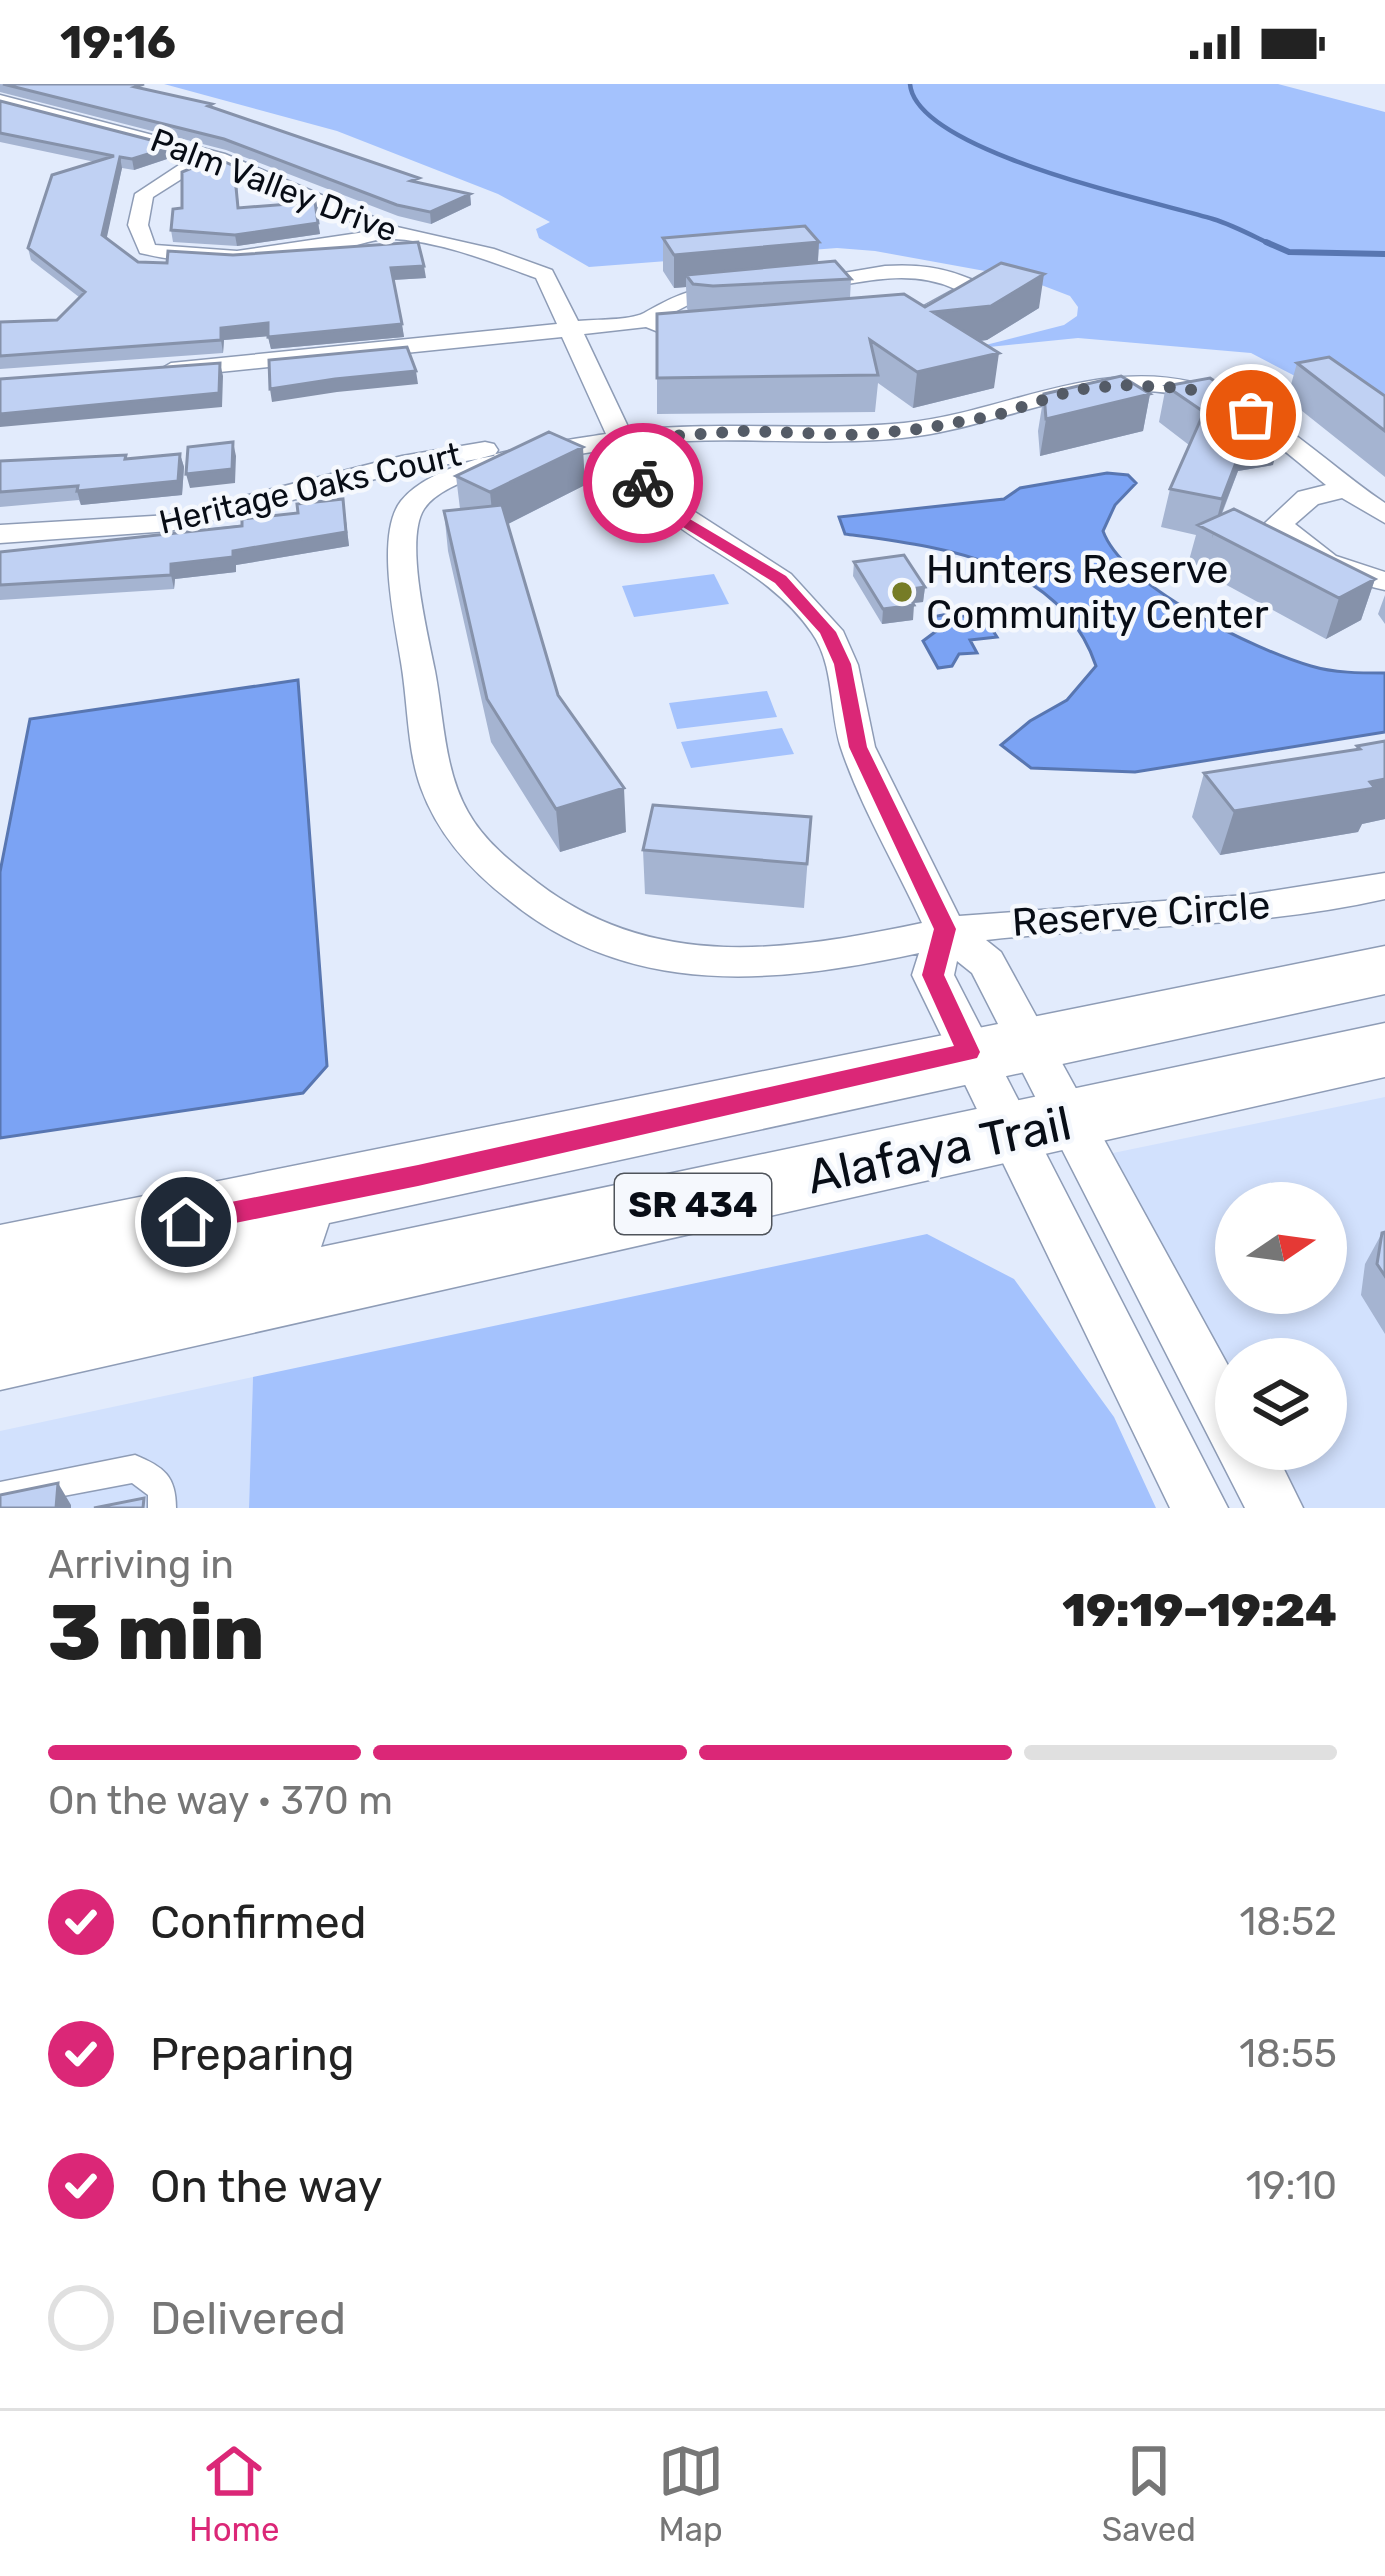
<!DOCTYPE html>
<html lang="en">
<head>
<meta charset="utf-8">
<style>
  :root { --surface:#fff; --page:#f6f6f6; --text:#222; --muted:#767676; --line:#e0e0e0; --accent:#db2777 }
  body { margin:0; font-family:Rubik,sans-serif; background:var(--page); color:var(--text); height:100vh; display:flex; flex-direction:column; font-size:45px; white-space:nowrap }
  * { box-sizing:border-box; margin:0 }
  p { font-size:39px; color:var(--muted) }
  .icon { flex:none; width:66px; height:66px; fill:none; stroke:currentColor; stroke-width:2; stroke-linecap:round; stroke-linejoin:round }
  .map { position:relative; height:1424px; overflow:hidden }
  .panel { display:flex; flex-direction:column; background:var(--surface); flex:1 }
  .panel>* { flex:none }
  .needle { width:78px; rotate:77deg }
  .controls { position:absolute; left:1215px; top:1098px; display:grid; gap:24px }
  .controls a { display:grid; place-items:center; width:132px; height:132px; border-radius:50%; background:var(--surface); box-shadow:0 6px 18px #0003; font-size:60px }
  .pin { position:absolute; display:grid; place-items:center; width:102px; height:102px; color:#fff; margin:-51px; border:6px solid #fff; border-radius:50%; box-shadow:0 3px 12px #0007 }
  .courier { position:absolute; display:grid; place-items:center; width:120px; height:120px; margin:-60px; border:9px solid #db2777; border-radius:50%; background:#fff; color:#222; box-shadow:0 3px 15px #0007 }
  .head em { font-style:normal; font-weight:800 }
  .head div { display:flex; flex-direction:column-reverse }
  .head { display:flex; align-items:center; justify-content:space-between; height:204px; padding:0 48px }
  h1 { font-size:78px; font-weight:800; line-height:90px }
  .bar { display:grid; grid-template-columns:repeat(4,1fr); gap:18px 12px; align-content:center; height:144px; padding:0 48px }
  .bar i { height:15px; border-radius:9px; background:var(--line) }
  .bar .current { background:var(--accent) }
  .bar p { grid-column:span 4 }
  ol { padding:0 48px; list-style:none }
  li { display:flex; align-items:center; gap:36px; height:132px }
  li p { margin-inline-start:auto }
  li .icon { padding:12px; border-radius:50%; background:var(--accent); color:#fff; stroke-width:4 }
  li:last-child { color:var(--muted) }
  li i { width:66px; height:66px; border:6px solid var(--line); border-radius:50% }
  .status { display:flex; justify-content:space-between; align-items:center; height:84px; padding:0 60px; background:var(--surface); direction:ltr }
  .status svg { height:33px; fill:currentColor }
  .tab-bar { display:flex; justify-content:space-around; align-items:center; height:168px; border-top:3px solid var(--line); background:var(--surface); font-size:33px; color:var(--muted) }
  .tab-bar a { display:grid; justify-items:center; gap:6px }
  .tab-bar .current { color:var(--accent) }
  .map>svg:first-child { display:block }
  .built { fill:#d2e1fd; fill-rule:evenodd }
  .green { fill:#a4c2fd }
  .water { fill:#7ba3f4; stroke:#5876b1; stroke-width:3 }
  .lines { fill:none; stroke-linecap:round; stroke-linejoin:round }
  .stream-far1 { stroke:#5876b1; stroke-width:4.5 }
  .stream { stroke:#5876b1; stroke-width:6 }
  .service-casing { stroke:#8e9cb6; stroke-width:3 }
  .minor-casing { stroke:#8e9cb6; stroke-width:3 }
  .primary-casing { stroke:#8e9cb6; stroke-width:3 }
  .service { fill:#fff; fill-rule:evenodd }
  .minor { fill:#fff; fill-rule:evenodd }
  .primary { fill:#fff; fill-rule:evenodd }
  .wall { fill:#a5b4d1 }
  .shaded-wall { fill:#8692aa }
  .building { fill:#c0d1f3; stroke:#8692aa; stroke-width:3 }
  .route { fill:#db2777 }
  .done { stroke:#545b66; stroke-width:12; stroke-dasharray:0 21.6 }
  .poi-dot { fill:#767c26; stroke:#f5f8fd; stroke-width:4.5 }
  .labels { text-anchor:middle; dominant-baseline:central; stroke-width:9; stroke-linejoin:round; paint-order:stroke }
  .far-street-label { font-size:33px; fill:#080d16; stroke:#f5f8fd }
  .shield { fill:#f5f8fd; stroke:#4f545b; stroke-width:3 }
  .shield-label { font-size:36px; font-weight:bold; fill:#080d16 }
  .poi-label { font-size:39px; fill:#080d16; stroke:#f5f8fd; text-anchor:start }
  .street-label { font-size:39px; fill:#080d16; stroke:#f5f8fd }
  .near-street-label { font-size:48px; fill:#080d16; stroke:#f5f8fd }
</style>
</head>
<body>
<div class="status"><b>19:16</b><svg viewBox="0 0 49 12"><path d="M0 12V9h3v3zM5 12V6h3v6zM10 12V3h3v9zM15 12V0h3v12zM26 1h20v11H26zM47 4h2v5h-2z"/></svg></div>
<div class="map">
<svg width="1385" height="1424" viewBox="0 0 1385 1424">
  <rect width="100%" height="100%" fill="#e2ebfc"/>
  <path class="built" d="M1385 1013V1424H1304L1272 1365H1326V1275H1236V1298L1113 1069ZM1236 1119H1326V1209H1236Z
    M253 1293 249 1424H0V1347Z"/>
  <path class="green" d="M164 0H1278L1385 28V339L1251 269 1078 254 970 265 1064 241 1077 232 1078 223 1070 212 1023 194 875 167 837 164 589 183 539 154 536 145 550 138 498 110 337 47Z
    M714 490 729 520 634 533 622 502Z
    M767 607 777 633 677 645 669 619Z
    M782 644 794 670 691 684 681 658Z
    M927 1150 1014 1195 1114 1333 1156 1424H249L253 1293Z"/>
  <path class="water" d="M1107 389 1128 391 1136 399 1115 421 1103 447C1123 502 1255 566 1311 582 1334 589 1361 589 1385 589V648L1135 688 1031 684 1001 661 1030 637 1067 616 1096 582C1060 475 940 463 845 450L839 433 1004 415 1020 404Z
    M953 529 988 539 997 553 970 556 977 569 959 570 952 582 938 584 923 557 939 545 932 533Z
    M298 596 327 982 303 1009 0 1054V788L30 635Z"/>
  <g class="lines">
    <path class="stream-far1" d="M910 0C916 68 1154 117 1213 135 1233 141 1253 152 1272 161"/>
    <path class="stream" d="M1266 158 1289 168 1385 170"/>
    <g class="service-casing">
      <path id="service" d="M135 1371C164 1383 176 1392 176 1424H148V1411L132 1399 0 1424V1398Z"/>
    </g>
    <g class="minor-casing">
      <path id="minor" d="M0 11 225 70 397 143 494 165 552 186 578 237C596 235 628 237 644 229 675 211 705 197 743 204V214L690 220 663 234 713 245V255H676L646 243 584 250 630 347C721 336 813 348 904 339 1001 329 1093 275 1192 298 1268 316 1322 377 1385 419V439L1342 414 1318 420 1295 440 1336 472 1385 488V506C1336 495 1295 481 1265 439L1298 408 1326 401C1289 371 1251 336 1206 319 1106 280 1002 345 902 354 813 363 725 350 637 361L667 410 791 490 843 547 858 581 875 663 959 832 1246 811 1385 789V815C1253 845 1119 841 986 856L1001 868 1236 1296V1365H1274L1303 1424H1245L972 889 957 877 954 891 1228 1424H1170L912 891 919 869C776 900 631 915 510 817 471 787 438 751 421 704 407 666 408 619 401 578 395 539 375 450 401 417 437 372 550 359 606 350L562 253 171 293 159 286 171 279 557 240 536 194C492 178 442 158 395 155 375 153 351 164 332 168 268 180 203 184 140 169L128 141 135 110 179 81 200 74 0 21ZM218 80 372 147 237 167 155 161 148 141 153 113 191 89ZM612 365C654 459 756 467 812 549 835 582 829 627 841 664 861 724 896 782 922 839 789 867 654 888 538 799 512 779 484 757 468 728 444 686 444 634 435 587 428 551 404 456 424 425 449 386 568 372 612 365Z
        M885 182C917 180 943 183 973 196L978 208 932 234 921 227 924 222 955 205C906 182 853 201 802 208L791 202 802 196Z
        M485 358 494 360 498 366 494 372 403 388 170 447 0 459V441L170 431 402 372Z"/>
    </g>
    <g class="primary-casing">
      <path id="primary" d="M1385 862V910L329 1139 321 1163 1385 939V993L0 1306V1141Z"/>
    </g>
    <use href="#service" class="service"/>
    <use href="#minor" class="minor"/>
    <use href="#primary" class="primary"/>
  </g>
  <path class="wall" d="M0 0 147 6 212 20 213 24 420 99 470 110 471 121 431 140 398 132 226 66 0 8Z
    M0 17 176 72 134 86 122 84 106 154 138 178 426 194 393 196 404 253 271 265 268 252 224 256 223 269 0 285V238L57 236 79 213 31 176 28 164 95 78 0 58Z
    M236 93 239 124 315 118 320 150 237 162 173 158 171 146 182 124Z
    M663 154 819 158 818 179 851 195 850 214 925 223 1039 224 987 256 980 257 994 304 913 324 878 299 875 328 657 330V230L688 227 687 224 686 203 674 204 663 187Z
    M1297 279 1385 312V393L1287 315Z
    M1210 294 1273 381 1238 387 1222 430 1375 495 1361 536 1326 555 1188 480 1196 451 1161 443 1170 405 1189 361 1159 338 1166 302Z
    M1044 310H1150L1143 347 1040 372 1038 347Z
    M180 370 184 383 182 411 81 421 79 416 0 423V377L127 375Z
    M456 392 585 401 508 440 558 611 626 748 560 768 491 658 448 467 444 427 460 425Z
    M345 429 349 462 236 481V488L175 495 174 505 0 516V468Z
    M854 478 925 503 923 518 913 519V536L882 540 853 492Z
    M1385 511V540L1378 530Z
    M1385 657V735L1362 740 1358 748 1220 771 1192 733 1204 689 1356 666 1357 662Z
    M811 733 804 824 645 810 643 766Z
    M1385 1148V1250L1361 1211 1365 1180 1382 1149Z"/>
  <path class="shaded-wall" d="M174 62 176 72 134 86 132 75Z
    M120 73 122 84 105 162 102 151Z
    M470 110 471 121 431 140 430 128Z
    M318 139 320 150 237 162 235 151Z
    M819 158 817 190 686 191V203L674 204V171Z
    M424 182 426 194 392 196 391 184Z
    M1044 190 1039 224 987 256 929 263 933 228Z
    M268 239 270 252 224 256 223 269 221 256V244Z
    M402 240 404 253 271 265 268 253Z
    M999 269 994 304 913 324 917 288Z
    M220 279 223 292 222 323 0 343V330Z
    M416 287 418 300 337 308 272 318 270 305 335 295Z
    M1150 310 1143 347 1040 372 1046 335Z
    M1283 343 1273 381 1238 387 1212 454 1222 415 1247 350Z
    M233 358 236 372 235 399 190 404 186 390Z
    M583 363 585 401 494 447 490 408Z
    M180 370 184 383 182 411 81 421 77 407Z
    M345 429 349 462 236 481V488L175 495 174 505 171 491V480L233 467Z
    M1375 495 1361 536 1326 555 1339 514Z
    M925 503 923 518 903 520 905 506Z
    M914 521 913 536 882 540 883 525Z
    M1385 695V735L1362 740 1358 748 1220 771 1234 727Z
    M624 704 626 748 560 768 556 725Z
    M58 1399 71 1421V1424H56Z"/>
  <path class="building" d="M3 0H144L135 3 212 20 208 22 419 94 411 97 470 110 430 128 397 121 224 55Z
    M0 17 174 62 132 75 120 73 102 151 138 178 167 179 168 167 233 171 418 158 424 182 391 184 402 240 268 253V239L221 244V256L0 272V238L57 236 85 208 28 164 52 91 114 72 0 49Z
    M216 74 234 82 238 124 315 118 318 139 235 151 171 146 173 125 182 124V88Z
    M805 142 819 158 674 171 663 154Z
    M835 177 851 195 713 202 693 200 686 191Z
    M1001 179 1044 190 991 222 933 228 999 269 917 288 870 256 878 291 657 294V230L904 210 925 223Z
    M407 263 416 287 335 295 270 305 269 276Z
    M1329 273 1385 312V347L1297 279Z
    M220 279 219 309 0 330V295Z
    M1121 292 1150 310 1046 335 1044 310Z
    M1210 294 1283 343 1247 350 1222 415 1170 405 1204 328 1166 302Z
    M549 348 583 363 490 408 456 392Z
    M233 358 232 385 186 390 188 363Z
    M180 370 178 397 77 407 78 402 0 408V377L126 371 125 375Z
    M343 415 346 448 233 467V473L171 480V491L0 501V468L242 442V435L298 429 297 420Z
    M502 421 558 611 624 704 556 725 487 615 444 427Z
    M1234 425 1375 495 1339 514 1198 441Z
    M904 471 925 503 905 506 914 521 883 525 854 478Z
    M1385 657V695L1370 698 1375 704 1234 727 1204 689 1360 665 1357 662Z
    M653 721 811 733 807 780 643 766Z
    M1385 1148V1192L1377 1180 1382 1149Z
    M58 1399 56 1424H0V1411Z
    M144 1414 143 1424H94Z"/>
  <path class="route" d="M638 396H648L683 431 786 492 836 548 851 580 867 663 956 845 944 891 980 968 977 974 418 1102 186 1149 176 1146 173 1138 186 1127 418 1081 954 962 922 891 934 845 849 663 834 580 820 549 775 499 673 437 638 402Z"/>
  <g class="lines">
    <path class="done" d="M643 399 620 356 741 347 860 351 927 344 997 331 1074 306 1123 301 1187 304 1251 331"/>
  </g>
  <circle class="poi-dot" cx="902" cy="508" r="12"/>
  <g class="labels">
    <g class="far-street-label">
      <text transform="translate(274 101) rotate(21)">Palm Valley Drive</text>
      <text transform="translate(310 404) rotate(-13)">Heritage Oaks Court</text>
    </g>
    <rect class="shield" x="615" y="1090" width="156" height="60" rx="9"/>
    <g class="shield-label">
      <text x="693" y="1120">SR 434</text>
    </g>
    <g class="poi-label">
      <text x="926" y="486">Hunters Reserve<tspan x="926" dy="45">Community Center</tspan></text>
    </g>
    <g class="street-label">
      <text transform="translate(1141 830) rotate(-4)">Reserve Circle</text>
    </g>
    <g class="near-street-label">
      <text transform="translate(939 1066) rotate(-12)">Alafaya Trail</text>
    </g>
  </g>
</svg>
<div class="controls">
<a><svg class="needle" viewBox="-14 -14 28 28"><path d="M0-13l5 13h-10z" fill="#e53935"/><path d="M0 13l5-13h-10z" fill="#767676"/></svg></a>
<a><svg class="icon" aria-label="layers" viewBox="0 0 24 24"><path d="M12 4l9 5-9 5-9-5zM3 14l9 5 9-5"/></svg></a>
</div>
<div class="pin" style="left:1251px;top:331px;background:#ea580c"><svg class="icon" aria-label="bag" viewBox="0 0 24 24"><path d="M5 8h14l-1 12H6zM9 8a3 3 0 0 1 6 0"/></svg></div>
<div class="pin" style="left:186px;top:1138px;background:#1f2937"><svg class="icon" aria-label="home" viewBox="0 0 24 24"><path d="M3 11l9-7 9 7M6 9v11h12V9"/></svg></div>
<div class="courier" style="left:643px;top:399px"><svg class="icon" aria-label="bike" viewBox="0 0 24 24"><circle cx="6" cy="16" r="4"/><circle cx="18" cy="16" r="4"/><path d="M6 16l4-8h5l3 8M10 8l3 8H6M13 5h3"/></svg></div>
</div>
<section class="panel">
<div class="head"><div><h1>3 min</h1><p>Arriving in</p></div><em>19:19–19:24</em></div>
<div class="bar"><i class="current"></i><i class="current"></i><i class="current"></i><i></i><p>On the way · 370 m</p></div>
<ol>
<li><svg class="icon" aria-label="check" viewBox="0 0 24 24"><path d="M5 12l5 5 9-10"/></svg>Confirmed<p>18:52</p></li>
<li><svg class="icon" aria-label="check" viewBox="0 0 24 24"><path d="M5 12l5 5 9-10"/></svg>Preparing<p>18:55</p></li>
<li><svg class="icon" aria-label="check" viewBox="0 0 24 24"><path d="M5 12l5 5 9-10"/></svg>On the way<p>19:10</p></li>
<li><i></i>Delivered</li>
</ol>
</section>
<nav class="tab-bar">
<a class="current"><svg class="icon" aria-label="home" viewBox="0 0 24 24"><path d="M3 11l9-7 9 7M6 9v11h12V9"/></svg>Home</a>
<a><svg class="icon" aria-label="map" viewBox="0 0 24 24"><path d="M3 6l6-2 6 2 6-2v14l-6 2-6-2-6 2zM9 4v14M15 6v14"/></svg>Map</a>
<a><svg class="icon" aria-label="saved" viewBox="0 0 24 24"><path d="M7 4h10v16l-5-4-5 4z"/></svg>Saved</a>
</nav>
</body>
</html>
